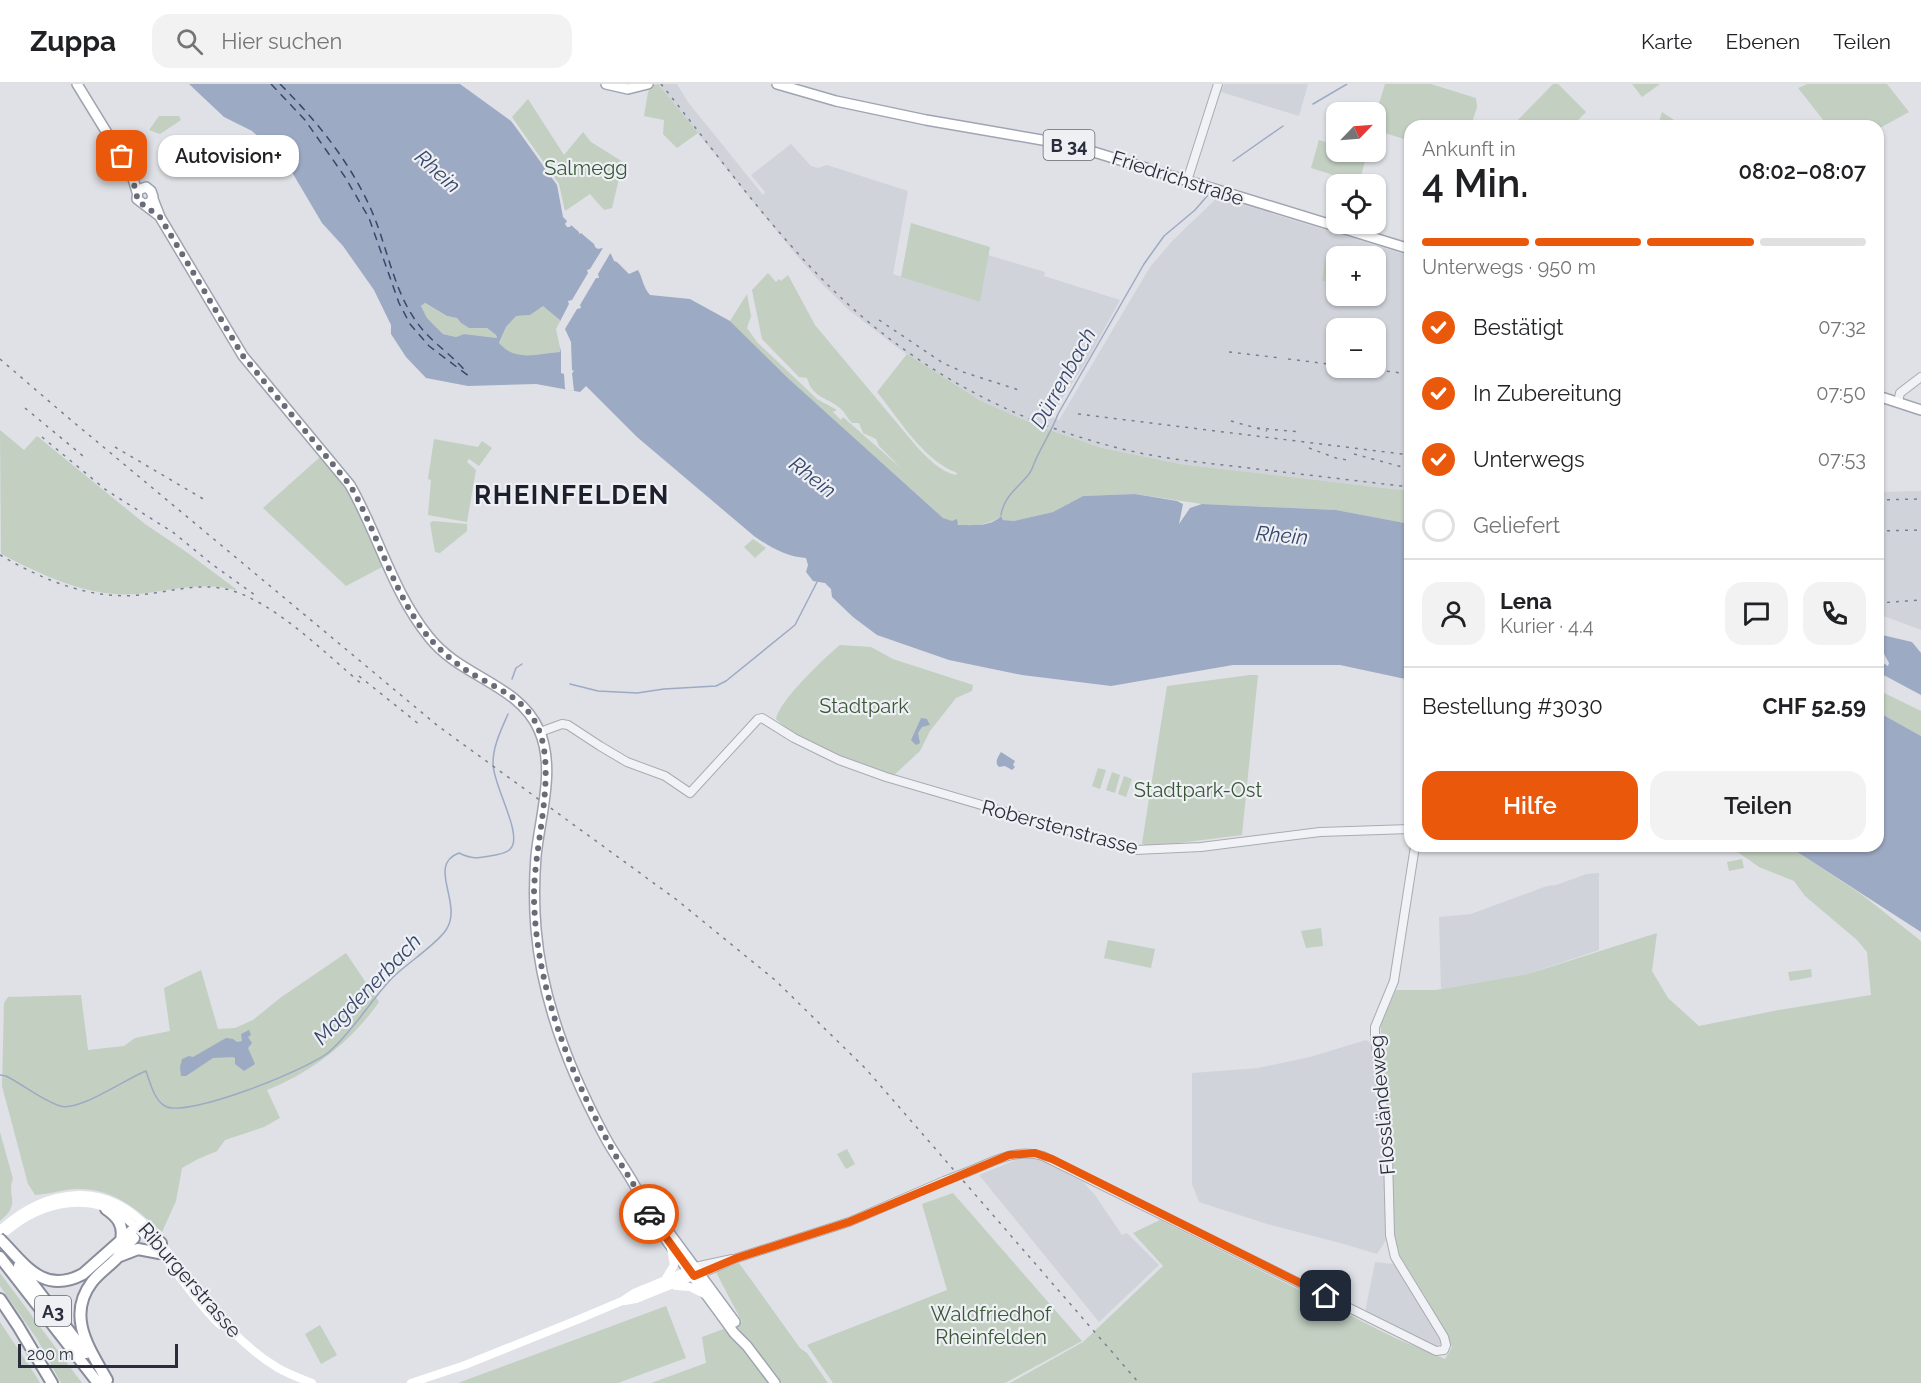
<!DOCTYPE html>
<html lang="de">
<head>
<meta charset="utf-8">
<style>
  :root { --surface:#fff; --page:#f2f2f2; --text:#202124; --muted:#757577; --line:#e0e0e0; --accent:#ea580c }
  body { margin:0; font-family:Raleway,sans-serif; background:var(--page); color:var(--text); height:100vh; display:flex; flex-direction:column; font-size:22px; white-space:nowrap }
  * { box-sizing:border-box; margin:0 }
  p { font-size:20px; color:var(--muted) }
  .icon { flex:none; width:33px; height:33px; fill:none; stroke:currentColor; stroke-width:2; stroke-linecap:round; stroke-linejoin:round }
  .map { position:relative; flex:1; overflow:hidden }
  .drawer { position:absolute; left:1404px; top:36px; width:480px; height:732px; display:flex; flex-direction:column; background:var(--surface); border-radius:18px; box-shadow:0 2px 4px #0004 }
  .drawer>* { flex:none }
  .needle { width:39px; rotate:65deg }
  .fabs { position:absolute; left:1326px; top:18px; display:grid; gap:12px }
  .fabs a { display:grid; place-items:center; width:60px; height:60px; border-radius:12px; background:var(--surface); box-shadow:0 2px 4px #0004; font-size:30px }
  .scale { position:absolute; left:18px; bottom:15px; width:160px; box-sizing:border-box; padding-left:6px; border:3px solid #2a2d3c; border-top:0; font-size:16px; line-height:21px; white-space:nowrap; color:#2a2d3c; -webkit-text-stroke:4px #eef0f4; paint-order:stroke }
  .pin { position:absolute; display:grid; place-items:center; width:51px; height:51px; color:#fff; margin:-26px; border-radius:12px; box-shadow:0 3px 9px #0006 }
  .courier { position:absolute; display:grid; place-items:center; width:60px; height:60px; margin:-30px; border:4px solid #ea580c; border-radius:50%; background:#fff; color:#222; box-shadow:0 2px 8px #0007 }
  .bubble { position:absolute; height:42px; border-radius:18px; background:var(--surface); box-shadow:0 2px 4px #0004; font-size:20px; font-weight:600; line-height:42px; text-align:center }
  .summary em { font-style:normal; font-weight:600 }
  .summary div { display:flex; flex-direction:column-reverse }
  .summary { display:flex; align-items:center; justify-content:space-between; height:102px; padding:0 18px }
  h1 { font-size:39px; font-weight:600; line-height:45px }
  .bar { display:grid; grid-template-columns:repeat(4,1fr); gap:9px 6px; align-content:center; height:72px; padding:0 18px }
  .bar i { height:8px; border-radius:4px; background:var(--line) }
  .bar .current { background:var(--accent) }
  .bar p { grid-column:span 4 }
  .line { display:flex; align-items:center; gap:15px; padding:0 18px; border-top:2px solid var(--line) }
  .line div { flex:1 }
  .round { display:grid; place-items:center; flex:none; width:63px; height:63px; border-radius:18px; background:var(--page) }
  ol { padding:0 18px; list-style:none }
  li { display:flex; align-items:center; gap:18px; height:66px }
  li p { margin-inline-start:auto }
  li .icon { padding:6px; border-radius:50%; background:var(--accent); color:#fff; stroke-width:4 }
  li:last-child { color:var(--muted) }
  li i { width:33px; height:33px; border:3px solid var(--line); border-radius:50% }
  .primary-button { display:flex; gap:12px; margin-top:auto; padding:12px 18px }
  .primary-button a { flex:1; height:69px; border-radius:18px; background:var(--accent); color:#fff; font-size:24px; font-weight:600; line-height:69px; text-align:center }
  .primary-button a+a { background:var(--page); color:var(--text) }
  header { display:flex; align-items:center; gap:36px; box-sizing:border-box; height:84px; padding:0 30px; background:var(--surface); border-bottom:2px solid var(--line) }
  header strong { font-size:28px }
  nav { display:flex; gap:33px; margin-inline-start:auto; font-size:21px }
  .search { width:420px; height:54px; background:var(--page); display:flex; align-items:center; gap:15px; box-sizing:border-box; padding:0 21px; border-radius:18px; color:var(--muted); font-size:22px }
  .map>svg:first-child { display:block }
  .built { fill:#d1d3db; fill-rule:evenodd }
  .green { fill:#c2cfc1 }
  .water { fill:#9daac3; fill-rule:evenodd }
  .pier { fill:#dfe1e6 }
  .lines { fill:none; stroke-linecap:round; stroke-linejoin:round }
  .stream { stroke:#9daac3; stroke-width:1.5 }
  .ferry { stroke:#38476b; stroke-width:1.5; stroke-dasharray:8 6; stroke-linecap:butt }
  .tertiary-casing { stroke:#a9abb3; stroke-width:10 }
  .primary-casing { stroke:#9fa4b1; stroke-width:12 }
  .motorway-casing { stroke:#888c9b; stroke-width:14 }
  .tertiary { stroke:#f1f2f5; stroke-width:8 }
  .secondary { stroke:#fff; stroke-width:8 }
  .primary { stroke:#fff; stroke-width:9 }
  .motorway { stroke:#fff; stroke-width:10 }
  .rail { stroke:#7a7f8e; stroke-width:1.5; stroke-dasharray:3 6; stroke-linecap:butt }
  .tertiary-bridge-casing { stroke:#a9abb3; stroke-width:10; stroke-linecap:butt }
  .tertiary-bridge { stroke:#f1f2f5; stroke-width:8 }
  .done { stroke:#696c78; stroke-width:6; stroke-dasharray:0 10.8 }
  .route { stroke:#ea580c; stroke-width:8 }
  .labels { text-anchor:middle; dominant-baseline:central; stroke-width:4.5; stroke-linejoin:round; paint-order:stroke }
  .shield { fill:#eef0f4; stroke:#656873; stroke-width:1.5 }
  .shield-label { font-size:18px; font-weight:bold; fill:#2a2d3c }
  .park-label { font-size:20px; fill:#395638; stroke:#eef0f4 }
  .street-label { font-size:20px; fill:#2a2d3c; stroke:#eef0f4 }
  .water-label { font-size:21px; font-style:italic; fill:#38476b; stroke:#eef0f4 }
  .district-label { font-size:26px; font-weight:bold; letter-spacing:1.5px; fill:#1c1f2c; stroke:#eef0f4 }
</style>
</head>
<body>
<header>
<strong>Zuppa</strong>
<div class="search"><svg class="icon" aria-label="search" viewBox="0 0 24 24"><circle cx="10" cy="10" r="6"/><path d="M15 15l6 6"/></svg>Hier suchen</div>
<nav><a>Karte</a><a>Ebenen</a><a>Teilen</a></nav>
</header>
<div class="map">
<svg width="1921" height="1299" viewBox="0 0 1921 1299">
  <rect width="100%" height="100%" fill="#dfe1e6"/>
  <path class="built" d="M658 0H677L688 18 763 111 765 108 751 91 791 60 811 82 818 84 827 81 908 107 893 190 980 218 988 171 1045 188 1044 192 1120 216 1088 275 1053 329 1052 333 1059 336 1150 183 1174 155 1218 113 1410 172V407L1180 380 1102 364 1038 342 981 317 902 267 850 227 823 201 797 172ZM1336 172H1376V212H1336ZM1336 244H1376V284H1336Z
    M1224 0H1308L1299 32 1221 8Z
    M1921 407V546L1878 530V408Z
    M1599 789V866L1528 890 1441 905 1439 833 1471 830 1547 802 1556 801 1587 790Z
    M1366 956 1372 960 1377 988 1384 1068 1386 1156 1377 1170 1344 1160 1267 1140 1199 1118 1192 1100V989L1258 984 1310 973Z
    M1025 1072 1039 1075 1083 1098 1095 1111 1122 1151 1127 1149 1159 1181 1099 1238 979 1091Z
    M1375 1178 1394 1180 1401 1188 1441 1254V1258L1439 1261 1435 1262 1365 1228Z"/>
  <path class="green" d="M658 0 698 49 677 64 663 50 664 36 644 32 648 8 653 1Z
    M1385 0H1431L1476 14 1477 23 1471 42H1410V57L1376 46V29Z
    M1553 0H1558L1586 28 1572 42H1518L1515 39Z
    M1632 0H1660L1642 13Z
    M1807 0H1887L1909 28 1878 45V42H1828L1798 4Z
    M528 15 564 71 583 48 591 58 623 78 612 124 604 126 590 110 565 127 559 100 512 33Z
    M1662 28 1683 42H1658Z
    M159 32H179L181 36 160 50 149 46Z
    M1319 56 1336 61V68H1358L1367 70 1359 99 1311 84Z
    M911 139 990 163 980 218 901 193Z
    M1340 161 1347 163 1343 172H1336V199L1322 197 1325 175Z
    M768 189 776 198 779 195 781 197 788 191 815 241 917 363C929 375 939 387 956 391L957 389C922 375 900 336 877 308L907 270 981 317 1038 342 1102 364 1180 380 1410 407V440L1336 426 1202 420 1135 410 1083 412 1053 428 1014 437 1002 436 1001 432C993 440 968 444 957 440 952 439 948 436 943 434L789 295 730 237 747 210 751 232 747 244 757 258 817 315 837 326 833 328 841 336 843 333 902 385 879 362 876 355 863 349 859 339H852C848 335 846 331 843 327 830 313 813 316 807 294L799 293 762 255 752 206Z
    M424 219 447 232 457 234 461 239 469 244H487L496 251 497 254 464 250 456 253 443 250 427 234 421 223Z
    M541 222H544L561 236 560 268C536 269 517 280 499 260L506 243 516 231C527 233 533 230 541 222Z
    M0 346 24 366 37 352 145 440 185 467 236 505 235 506C199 497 173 507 138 510 89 514 44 492 1 470Z
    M434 355 478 363 482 357 492 364 479 382 469 375 467 378 476 386 467 438 428 431 431 396 428 395Z
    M320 373 342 400 359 424 384 482 346 502 263 424Z
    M433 437 467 440V447L440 469 435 468 430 439Z
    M753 455 766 464 755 474 744 463Z
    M840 561 871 563 893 575 973 601 972 607 956 614 930 647 920 667 893 692 798 655 776 635C779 617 824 574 840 561Z
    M1250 591H1258L1242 751 1147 763 1142 759 1167 602Z
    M1878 606 1921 627V652L1878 628Z
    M1098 684 1106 686 1100 705 1092 702Z
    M1112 688 1120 691 1115 709 1106 706Z
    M1124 692 1132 695 1126 713 1118 710Z
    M1729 762H1788L1861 810 1921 857V1299H1010L1083 1258 1163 1182 1133 1149 1160 1136 1395 1254 1445 1275 1452 1263 1429 1219 1399 1170 1394 1156 1392 1087 1381 975V940L1396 906H1436L1528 890 1657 849 1652 887 1668 914 1699 942 1779 926 1871 911 1867 868 1857 856 1805 812 1794 797 1759 783Z
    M1742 775 1744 784 1729 787 1727 778Z
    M1321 844 1323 862 1306 864 1301 847Z
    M1108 856 1155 865 1151 884 1104 874Z
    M346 869 379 918C351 958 312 988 267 1006L280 1034 264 1043 225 1056 217 1067 198 1075 182 1084 176 1117 162 1148C138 1126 115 1106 82 1105 66 1104 51 1110 35 1111L28 1100 2 1002 4 919 8 913 81 911 88 966 124 962 135 954 170 947 164 904 201 886 218 945 235 944 253 936 280 914Z
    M1811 885 1812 893 1790 897 1788 888Z
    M0 1048 13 1095C6 1112 22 1120 0 1137Z
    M847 1065 855 1080 846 1085 837 1070Z
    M953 1109 1082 1257 1005 1299H833L807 1261 947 1206 922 1120Z
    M739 1179 800 1264 807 1269 828 1299H651L706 1279 702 1253 742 1238 716 1188Z
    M0 1189 82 1299H61L37 1255 0 1202Z
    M666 1222 686 1274 618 1299H458Z
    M0 1238 36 1292 40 1299H0Z
    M320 1241 337 1271 321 1280 305 1250Z"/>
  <path class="water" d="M189 0H460L511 37 517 45 557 101 563 133 567 137 565 140 567 143H570L571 141 579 148V150L581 149 594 160 595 163 598 165 602 164 611 170 614 177 617 178 629 190 638 186C643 195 643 203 650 211L690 215 730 237 789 295 943 434 952 437 957 435 958 441C973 441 991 443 1001 432L1003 436 1014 437 1053 428 1083 412 1135 410 1177 417 1183 420 1179 440 1190 424 1202 420 1336 426 1410 440V596L1340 581H1233L1111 602 1022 591 949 576 877 551 853 533 832 513 831 505 825 499 813 497 806 488 808 481 806 474C786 473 770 463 754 452L637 353 586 302 580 308 536 300 468 302 426 294 406 273 391 250V241L374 206 343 162 322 139 286 78 252 47 224 33ZM425 219 447 232 457 234 461 239 469 244H487L496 251 497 254 464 250 456 253 443 250 427 234 421 222ZM543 222 560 236V268C537 269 516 279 499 259L506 243 516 232 530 231Z
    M1878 550 1912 558 1921 569V611L1878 588V576L1888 582 1889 579 1883 568 1878 569Z
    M1878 628 1921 652V848L1788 762H1878Z
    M921 634 927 635 930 641 922 643 918 649 920 659 916 661 911 656Z
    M1001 668 1015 677 1013 681 1015 683 1012 686 1005 682 999 683C994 678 998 673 1001 668Z
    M249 946 251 951 248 953 252 959 248 964 255 980 244 987 235 980V974L233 973 213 974 186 992H181L180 983 182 975 189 972 193 973 226 954 233 955 237 958 242 957 241 950Z"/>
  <path class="pier" d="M603 164 611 168 598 190 599 194H596L580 221 581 224 577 225 565 245 571 258 572 286 574 287 572 289 574 307 567 306 565 305 564 290 561 289V268L556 245 569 220 568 217 572 216 588 189 587 186 590 185Z"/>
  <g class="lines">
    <path class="stream" d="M1313 20 1347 0
      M1233 77 1283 42
      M1001 431C1004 412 1018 404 1029 390 1033 385 1034 378 1037 373 1044 358 1052 346 1058 330L1144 180 1164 152 1195 126 1208 111
      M512 595 516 584 522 580
      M570 600 598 607 637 609 664 605 716 602 726 597 795 541 817 498
      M0 991 6 992C24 1001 41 1016 60 1022 79 1028 125 995 146 987 150 998 154 1016 165 1022 186 1035 312 984 330 967 354 946 370 917 392 894 406 880 436 861 446 846 464 820 426 781 459 769 474 776 478 774 495 771 500 770 508 769 511 764 523 750 492 699 493 679 493 662 501 646 508 630"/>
    <path class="ferry" d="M271 0 305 36 345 93 369 134 399 219 410 240 429 262 470 293
      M280 0C318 38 355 84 375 135 388 168 395 208 416 237 430 258 452 270 467 289"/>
    <g class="tertiary-casing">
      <path id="tertiary" d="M1187 97 1218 0
        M1898 318 1900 309 1921 293
        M540 648 562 640 568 641 600 662 627 678 665 692 690 709 758 635 762 634 794 654 839 676 886 693 1135 766 1201 763 1320 748 1410 745
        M970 1087C994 1077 1017 1064 1043 1072L1436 1267 1444 1266 1446 1261 1444 1253 1395 1173 1390 1151 1388 1073 1375 952V943L1394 897 1415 762
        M695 1183 732 1175
        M700 1190 737 1174 849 1138 944 1097"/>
    </g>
    <g class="primary-casing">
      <path id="primary" d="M77 0 131 88 137 108
        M606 0 628 5 648 0
        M777 0 836 17 926 36 1071 61 1410 165
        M153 115 160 133 243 272 350 401C378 450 393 509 429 553 460 593 519 600 539 646 556 684 540 732 536 772 534 797 534 821 536 845 542 917 571 990 605 1053 616 1074 633 1094 642 1116 646 1124 649 1131 654 1138 679 1176 708 1212 734 1249L747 1262 775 1299
        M145 120 150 119 153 113 151 107 146 103 138 106 137 115 158 131
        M1878 312 1921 326
        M651 1124 735 1238"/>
    </g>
    <g class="motorway-casing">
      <path id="motorway" d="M106 1125C118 1133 124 1142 121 1156
        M0 1155C25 1181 44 1211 83 1190L136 1143 146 1145 161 1159
        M120 1172 138 1165 159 1169
        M0 1173 98 1299
        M19 1182 86 1269
        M0 1215 18 1242 52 1299
        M107 1296C89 1264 66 1232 92 1198 99 1189 108 1183 116 1175 122 1168 127 1161 134 1154"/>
    </g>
    <use href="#tertiary" class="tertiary"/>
    <path class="secondary" d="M0 1146C46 1104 105 1095 150 1146
      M7 1147C41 1118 91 1106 129 1137 165 1166 187 1209 220 1241
      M158 1156C196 1201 226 1253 278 1284 288 1290 300 1294 312 1299
      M666 1194 674 1181 671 1164
      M676 1202 690 1203 706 1211
      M625 1217 636 1215 698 1190
      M411 1299 465 1281 577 1236 622 1217 634 1209 692 1185"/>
    <use href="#primary" class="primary"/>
    <use href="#motorway" class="motorway"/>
    <path class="rail" d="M661 0C714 66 766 139 826 199 911 285 1022 344 1140 369 1179 377 1218 380 1257 385 1308 391 1359 397 1410 403
      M879 236 943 279 963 288 1022 307
      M1229 268 1281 274
      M0 275 65 331 438 642 677 816 775 896 866 985 1139 1299
      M1288 275 1336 281
      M1369 285 1410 290
      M25 324 83 372
      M1078 330 1410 371
      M1231 337 1267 347
      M1257 344 1300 348
      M42 353 106 406 174 449 213 481 255 511
      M115 363 205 416
      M1309 364 1336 374 1352 377
      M1354 370 1406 384
      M1878 416 1921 415
      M1878 447 1921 446
      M0 471C41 495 90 516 139 511 170 508 199 498 230 506 276 519 327 571 364 602
      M1878 519 1921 516
      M359 592 420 641"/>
    <g class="tertiary-bridge-casing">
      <path id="tertiary-bridge" d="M944 1097 970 1087"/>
    </g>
    <use href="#tertiary-bridge" class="tertiary-bridge"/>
  </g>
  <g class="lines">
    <path class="done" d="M122 72 131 88 138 117 160 133 243 272 350 401C378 449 396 518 432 557 444 570 459 582 474 591 501 606 530 618 540 649 556 695 533 765 534 815 536 899 567 983 607 1056 617 1076 631 1094 641 1114 644 1120 646 1125 649 1130"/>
    <path class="route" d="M649 1130 694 1192 737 1174 849 1138 1009 1071 1035 1069 1052 1075 1326 1212"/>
  </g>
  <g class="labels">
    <g class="shield">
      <rect x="1043.5" y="46" width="51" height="30" rx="4.5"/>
      <rect x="35" y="1212" width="36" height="30" rx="4.5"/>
    </g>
    <g class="shield-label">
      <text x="1069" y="61">B 34</text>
      <text x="53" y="1227">A3</text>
    </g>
    <g class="park-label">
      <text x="586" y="84">Salmegg</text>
      <text x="864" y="622">Stadtpark</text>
      <text x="1198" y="706">Stadtpark-Ost</text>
      <text x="991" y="1230">Waldfriedhof<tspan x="991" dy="23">Rheinfelden</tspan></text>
    </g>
    <g class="street-label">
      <text transform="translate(1178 94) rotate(18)">Friedrichstraße</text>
      <text transform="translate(1060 743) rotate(15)">Roberstenstrasse</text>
      <text transform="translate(1382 1021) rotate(-95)">Flossländeweg</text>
      <text transform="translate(190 1196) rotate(49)">Riburgerstrasse</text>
    </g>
    <g class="water-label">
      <text transform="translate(438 87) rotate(42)">Rhein</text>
      <text transform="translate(1063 294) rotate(-61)">Dürrenbach</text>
      <text transform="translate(813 393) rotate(38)">Rhein</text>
      <text transform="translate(1282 451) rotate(5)">Rhein</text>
      <text transform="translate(367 905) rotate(-46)">Magdenerbach</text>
    </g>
    <g class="district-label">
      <text x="572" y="411">RHEINFELDEN</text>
    </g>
  </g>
</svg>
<div class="fabs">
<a><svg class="needle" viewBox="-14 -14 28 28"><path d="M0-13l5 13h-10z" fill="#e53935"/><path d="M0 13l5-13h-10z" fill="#757577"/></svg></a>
<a><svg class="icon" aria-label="locate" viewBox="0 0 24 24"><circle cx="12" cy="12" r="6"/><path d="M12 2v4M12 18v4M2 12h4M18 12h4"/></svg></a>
<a>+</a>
<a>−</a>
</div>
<div class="scale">200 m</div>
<div class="pin" style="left:122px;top:72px;background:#ea580c"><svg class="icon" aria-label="bag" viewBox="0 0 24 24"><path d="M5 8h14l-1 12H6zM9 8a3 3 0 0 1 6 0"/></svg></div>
<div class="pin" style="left:1326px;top:1212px;background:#1f2937"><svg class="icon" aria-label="home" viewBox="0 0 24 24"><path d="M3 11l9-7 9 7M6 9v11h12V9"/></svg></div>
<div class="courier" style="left:649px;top:1130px"><svg class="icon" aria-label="car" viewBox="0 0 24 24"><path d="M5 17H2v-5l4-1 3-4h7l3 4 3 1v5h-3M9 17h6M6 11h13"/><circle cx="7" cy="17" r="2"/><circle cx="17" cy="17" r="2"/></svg></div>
<div class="bubble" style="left:158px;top:51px;width:141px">Autovision+</div>
<section class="drawer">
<div class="summary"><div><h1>4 Min.</h1><p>Ankunft in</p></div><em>08:02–08:07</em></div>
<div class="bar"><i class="current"></i><i class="current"></i><i class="current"></i><i></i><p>Unterwegs · 950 m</p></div>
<ol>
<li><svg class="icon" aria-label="check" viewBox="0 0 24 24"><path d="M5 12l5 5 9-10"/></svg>Bestätigt<p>07:32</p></li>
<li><svg class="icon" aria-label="check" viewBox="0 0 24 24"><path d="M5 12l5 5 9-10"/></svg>In Zubereitung<p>07:50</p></li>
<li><svg class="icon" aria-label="check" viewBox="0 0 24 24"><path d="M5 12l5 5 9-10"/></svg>Unterwegs<p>07:53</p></li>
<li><i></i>Geliefert</li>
</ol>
<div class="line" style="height:108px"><a class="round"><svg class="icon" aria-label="person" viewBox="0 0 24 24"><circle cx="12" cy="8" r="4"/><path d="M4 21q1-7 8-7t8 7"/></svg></a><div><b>Lena</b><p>Kurier · 4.4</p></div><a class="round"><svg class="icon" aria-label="chat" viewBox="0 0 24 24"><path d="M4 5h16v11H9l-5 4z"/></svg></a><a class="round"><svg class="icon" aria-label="phone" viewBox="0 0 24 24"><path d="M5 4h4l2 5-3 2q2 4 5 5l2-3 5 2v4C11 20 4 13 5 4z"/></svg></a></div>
<div class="line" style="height:78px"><div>Bestellung #3030</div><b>CHF 52.59</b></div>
<div class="primary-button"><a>Hilfe</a><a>Teilen</a></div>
</section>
</div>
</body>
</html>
